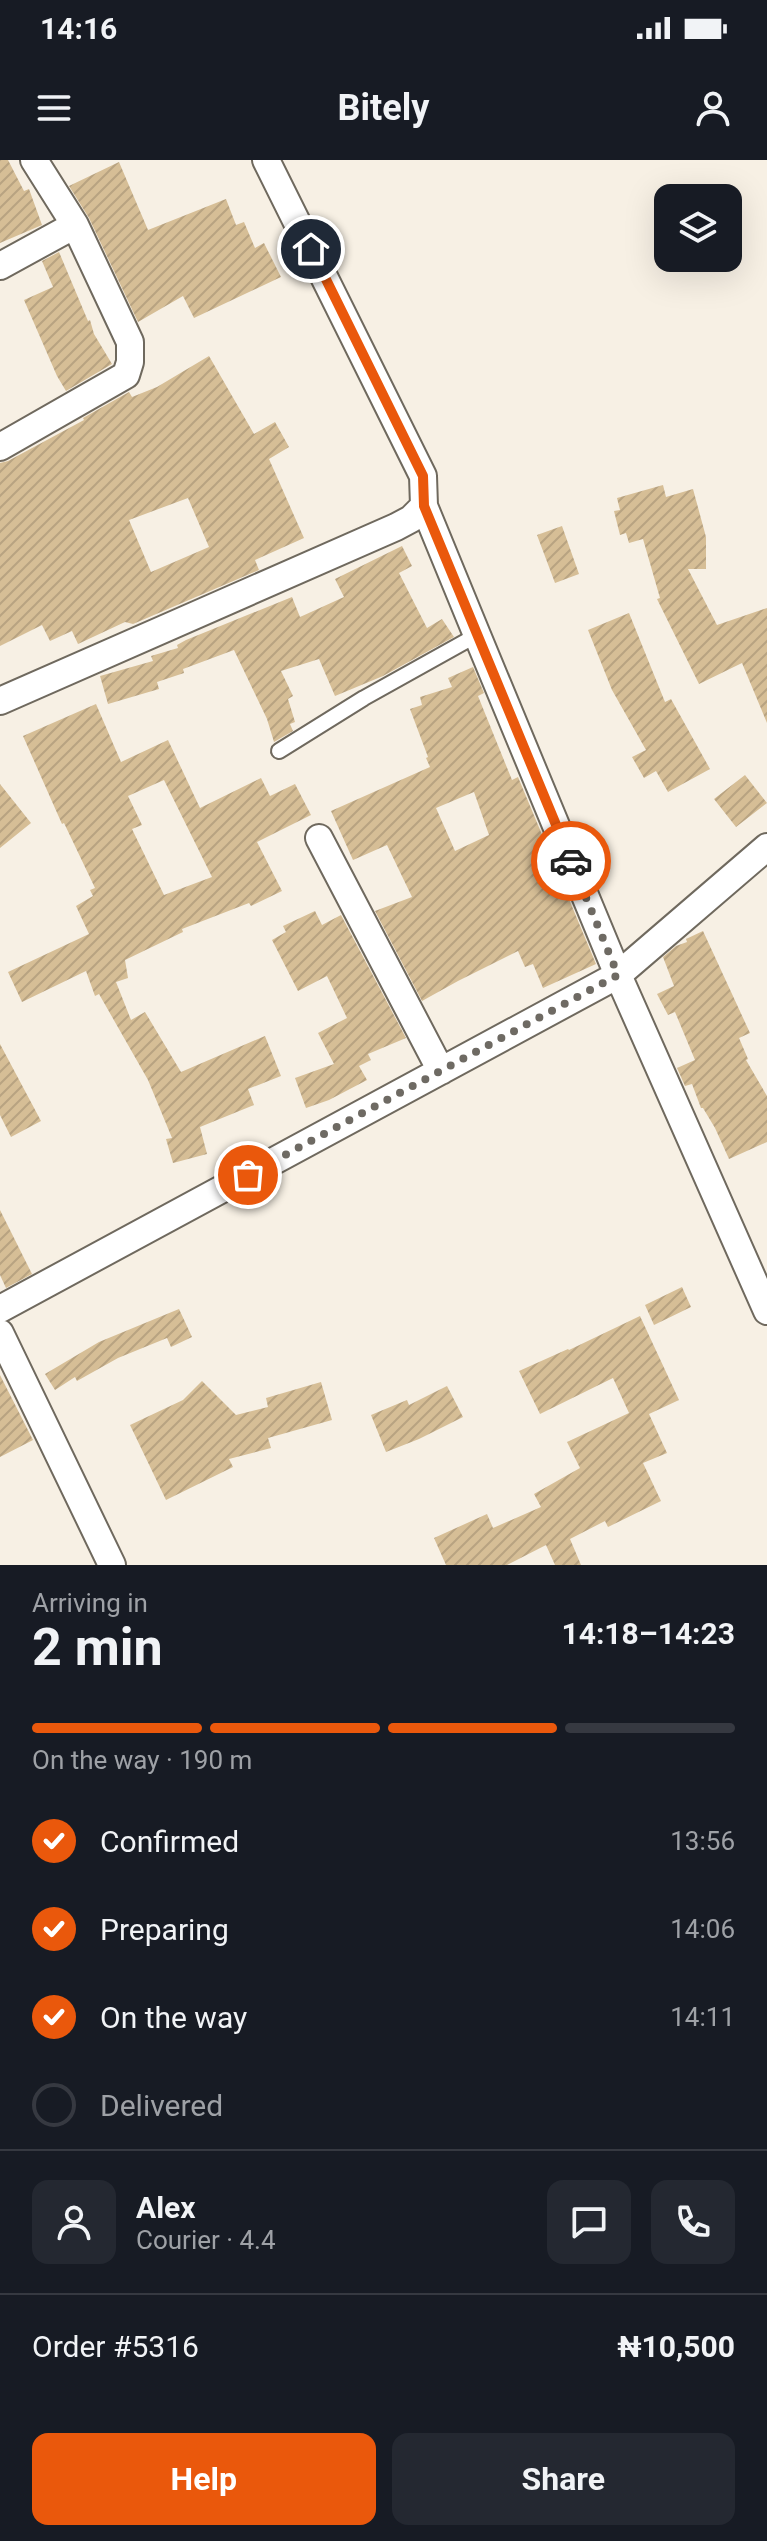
<!DOCTYPE html>
<html lang="en">
<head>
<meta charset="utf-8">
<style>
  :root { --surface:#171b24; --page:#242831; --text:#f1f3f6; --muted:#9ea1a6; --line:#363941; --accent:#ea580c }
  body { margin:0; font-family:Roboto,sans-serif; background:var(--page); color:var(--text); height:100vh; display:flex; flex-direction:column; font-size:30px; white-space:nowrap }
  * { box-sizing:border-box; margin:0 }
  p { font-size:26px; color:var(--muted) }
  .icon { flex:none; width:44px; height:44px; fill:none; stroke:currentColor; stroke-width:2; stroke-linecap:round; stroke-linejoin:round }
  .map { position:relative; height:1405px; overflow:hidden }
  .drawer { display:flex; flex-direction:column; background:var(--surface); flex:1 }
  .drawer>* { flex:none }
  .controls { position:absolute; left:654px; top:24px; display:grid; gap:16px }
  .controls a { display:grid; place-items:center; width:88px; height:88px; border-radius:16px; background:var(--surface); box-shadow:0 8px 32px #0002; font-size:40px }
  .pin { position:absolute; display:grid; place-items:center; width:68px; height:68px; color:#fff; margin:-34px; border:4px solid #fff; border-radius:50%; box-shadow:0 2px 8px #0007 }
  .courier { position:absolute; display:grid; place-items:center; width:80px; height:80px; margin:-40px; border:6px solid #ea580c; border-radius:50%; background:#fff; color:#222; box-shadow:0 2px 10px #0007 }
  .overview em { font-style:normal; font-weight:700 }
  .overview div { display:flex; flex-direction:column-reverse }
  .overview { display:flex; align-items:center; justify-content:space-between; height:136px; padding:0 32px }
  h1 { font-size:52px; font-weight:700; line-height:60px }
  .bar { display:grid; grid-template-columns:repeat(4,1fr); gap:12px 8px; align-content:center; height:96px; padding:0 32px }
  .bar i { height:10px; border-radius:6px; background:var(--line) }
  .bar .active { background:var(--accent) }
  .bar p { grid-column:span 4 }
  .line { display:flex; align-items:center; gap:20px; padding:0 32px; border-top:2px solid var(--line) }
  .line div { flex:1 }
  .round { display:grid; place-items:center; flex:none; width:84px; height:84px; border-radius:16px; background:var(--page) }
  ol { padding:0 32px; list-style:none }
  li { display:flex; align-items:center; gap:24px; height:88px }
  li p { margin-inline-start:auto }
  li .icon { padding:8px; border-radius:50%; background:var(--accent); color:#fff; stroke-width:4 }
  li:last-child { color:var(--muted) }
  li i { width:44px; height:44px; border:4px solid var(--line); border-radius:50% }
  .action { display:flex; gap:16px; margin-top:auto; padding:16px 32px }
  .action a { flex:1; height:92px; border-radius:16px; background:var(--accent); color:#fff; font-size:32px; font-weight:700; line-height:92px; text-align:center }
  .action a+a { background:var(--page); color:var(--text) }
  .status { display:flex; justify-content:space-between; align-items:center; height:56px; padding:0 40px; background:var(--surface); direction:ltr }
  .status svg { height:22px; fill:currentColor }
  header { display:flex; justify-content:space-between; align-items:center; height:104px; padding:0 32px; background:var(--surface); font-size:36px; font-weight:700 }
  .map>svg:first-child { display:block }
  .building { fill:url(#building-hatch); fill-rule:evenodd }
  .lines { fill:none; stroke-linecap:round; stroke-linejoin:round }
  .service-casing { stroke:#6f695e; stroke-width:18 }
  .minor-casing { stroke:#6f695e; stroke-width:30 }
  .service { stroke:#fff; stroke-width:14 }
  .minor { stroke:#fff; stroke-width:26 }
  .done { stroke:#6e6a63; stroke-width:8; stroke-dasharray:0 14.4 }
  .route { stroke:#ea580c; stroke-width:10 }
</style>
</head>
<body>
<div class="status"><b>14:16</b><svg viewBox="0 0 49 12"><path d="M0 12V9h3v3zM5 12V6h3v6zM10 12V3h3v9zM15 12V0h3v12zM26 1h20v11H26zM47 4h2v5h-2z"/></svg></div>
<header><svg class="icon" aria-label="menu" viewBox="0 0 24 24"><path d="M4 6h16M4 12h16M4 18h16"/></svg>Bitely<svg class="icon" aria-label="person" viewBox="0 0 24 24"><circle cx="12" cy="8" r="4"/><path d="M4 21q1-7 8-7t8 7"/></svg></header>
<div class="map">
<svg width="767" height="1405" viewBox="0 0 767 1405">
  <defs>
    <pattern id="building-hatch" width="6" height="6" patternUnits="userSpaceOnUse" patternTransform="scale(2)"><rect width="6" height="6" fill="#d6be96"/><path d="M-1 1l2-2M0 6l6-6M5 7l2-2" fill="none" stroke="#b8a381"/></pattern>
  </defs>
  <rect width="100%" height="100%" fill="#f7f0e4"/>
  <path class="building" d="M0 0H8L24 31 29 29 42 65 0 83Z
    M119 2 148 70 226 39 236 65 244 62 255 88 264 83 281 117 194 158 183 136 138 162 89 58 69 26Z
    M59 92 88 161 90 160 94 174 112 204 66 231 57 216 24 140 53 127 42 101Z
    M209 196 254 274 275 262 289 287 269 299 304 378 255 400 259 410 133 464 125 462 78 484 72 471 50 481 42 465 0 486V303L8 301 84 260 83 258 129 232 132 237 157 227ZM188 338 209 387 151 412 129 360Z
    M663 325 666 337 693 329 706 377V409H688L717 465 767 448V563L742 503 699 524 657 439 660 438 643 379 629 383 626 373 620 375 614 351 620 350 617 338Z
    M562 366 579 414 555 423 537 375Z
    M402 386 412 406 399 413 427 468 442 459 454 477 383 516 335 536 319 499 281 511 293 536 288 539 295 562 290 564 293 571 274 582 267 559 234 490 183 509 184 513 157 522 159 529 108 544 100 516 153 501 151 496 178 488 177 485 186 480 292 437 300 457 344 437 335 419Z
    M629 453 665 542 671 539 710 609 668 632 656 611 644 618 632 597 646 590 612 530 588 470Z
    M473 507 484 533 478 536 512 620 518 617 596 804 543 828 533 804 525 807 518 791 458 821 422 841 375 751 412 737 387 685 353 700 331 651 430 607 426 598 428 597 410 549 422 545 420 537 452 527 448 518ZM474 632 489 675 455 691 436 648Z
    M96 544 121 602 168 580 200 648 261 618 270 636 295 624 311 655 257 682 282 731 251 746 249 743 182 769 183 772 125 800 128 818 116 822 131 860 145 852 181 912 265 876 281 916 248 929 254 945 200 967 207 994 173 1003 166 979 172 978 148 920 99 834 95 836 86 811 22 842 8 812 89 774 76 746 93 736 90 730 95 728 64 663 62 664 23 576ZM164 620 212 717 164 735 132 669 142 665 128 636Z
    M745 615 767 643 736 667 714 639Z
    M0 624 31 663 0 688Z
    M315 751 322 765 341 755 406 878 368 894 371 900 359 906 367 920 329 940 306 948 295 918 334 904 318 873 347 858 327 816 298 831 272 780 286 772 283 766Z
    M703 771 750 873 739 878 748 899 746 900 767 936V982L729 999 715 968 703 948H701L692 924 685 926 677 908 695 900 675 852 668 855 657 834 674 826 663 797 676 786 687 782 686 779Z
    M0 884 41 961 11 977 0 955Z
    M0 1050 32 1114 6 1128 0 1115Z
    M682 1127 691 1147 654 1165 645 1145Z
    M179 1149 192 1177 171 1187 167 1178 118 1198 77 1221 75 1217 55 1230 45 1214 99 1182Z
    M640 1156 679 1240 649 1254 667 1293 643 1303 661 1341 608 1367 605 1361 570 1379 581 1405H555L546 1385 507 1405H446L434 1378 487 1354 493 1368 541 1347 534 1334 580 1308 567 1282 629 1253 613 1218 540 1254 519 1211 568 1189 569 1190Z
    M0 1215 33 1280 0 1297Z
    M202 1221 236 1255 268 1247 266 1238 321 1222 332 1260 268 1278 271 1288 229 1299 233 1307 166 1340 130 1265 183 1240Z
    M447 1226 463 1257 419 1279 386 1292 371 1255 407 1240 409 1245Z"/>
  <g class="lines">
    <g class="service-casing">
      <path id="service" d="M279 591 364 538 477 475"/>
    </g>
    <g class="minor-casing">
      <path id="minor" d="M266 0 423 316 424 346 477 475 618 815 767 1151
        M0 106 75 65
        M0 287 126 215 130 202V182L75 65 34 0
        M0 541 396 367 411 359 424 346
        M319 678 441 911
        M0 1149 618 815 767 687
        M0 1173 112 1405"/>
    </g>
    <use href="#service" class="service"/>
    <use href="#minor" class="minor"/>
  </g>
  <g class="lines">
    <path class="done" d="M248 1015 618 815 571 701"/>
    <path class="route" d="M311 89 423 316 424 346 571 701"/>
  </g>
</svg>
<div class="controls">
<a><svg class="icon" aria-label="layers" viewBox="0 0 24 24"><path d="M12 4l9 5-9 5-9-5zM3 14l9 5 9-5"/></svg></a>
</div>
<div class="pin" style="left:248px;top:1015px;background:#ea580c"><svg class="icon" aria-label="bag" viewBox="0 0 24 24"><path d="M5 8h14l-1 12H6zM9 8a3 3 0 0 1 6 0"/></svg></div>
<div class="pin" style="left:311px;top:89px;background:#1f2937"><svg class="icon" aria-label="home" viewBox="0 0 24 24"><path d="M3 11l9-7 9 7M6 9v11h12V9"/></svg></div>
<div class="courier" style="left:571px;top:701px"><svg class="icon" aria-label="car" viewBox="0 0 24 24"><path d="M5 17H2v-5l4-1 3-4h7l3 4 3 1v5h-3M9 17h6M6 11h13"/><circle cx="7" cy="17" r="2"/><circle cx="17" cy="17" r="2"/></svg></div>
</div>
<section class="drawer">
<div class="overview"><div><h1>2 min</h1><p>Arriving in</p></div><em>14:18–14:23</em></div>
<div class="bar"><i class="active"></i><i class="active"></i><i class="active"></i><i></i><p>On the way · 190 m</p></div>
<ol>
<li><svg class="icon" aria-label="check" viewBox="0 0 24 24"><path d="M5 12l5 5 9-10"/></svg>Confirmed<p>13:56</p></li>
<li><svg class="icon" aria-label="check" viewBox="0 0 24 24"><path d="M5 12l5 5 9-10"/></svg>Preparing<p>14:06</p></li>
<li><svg class="icon" aria-label="check" viewBox="0 0 24 24"><path d="M5 12l5 5 9-10"/></svg>On the way<p>14:11</p></li>
<li><i></i>Delivered</li>
</ol>
<div class="line" style="height:144px"><a class="round"><svg class="icon" aria-label="person" viewBox="0 0 24 24"><circle cx="12" cy="8" r="4"/><path d="M4 21q1-7 8-7t8 7"/></svg></a><div><b>Alex</b><p>Courier · 4.4</p></div><a class="round"><svg class="icon" aria-label="chat" viewBox="0 0 24 24"><path d="M4 5h16v11H9l-5 4z"/></svg></a><a class="round"><svg class="icon" aria-label="phone" viewBox="0 0 24 24"><path d="M5 4h4l2 5-3 2q2 4 5 5l2-3 5 2v4C11 20 4 13 5 4z"/></svg></a></div>
<div class="line" style="height:104px"><div>Order #5316</div><b>₦10,500</b></div>
<div class="action"><a>Help</a><a>Share</a></div>
</section>
</body>
</html>
